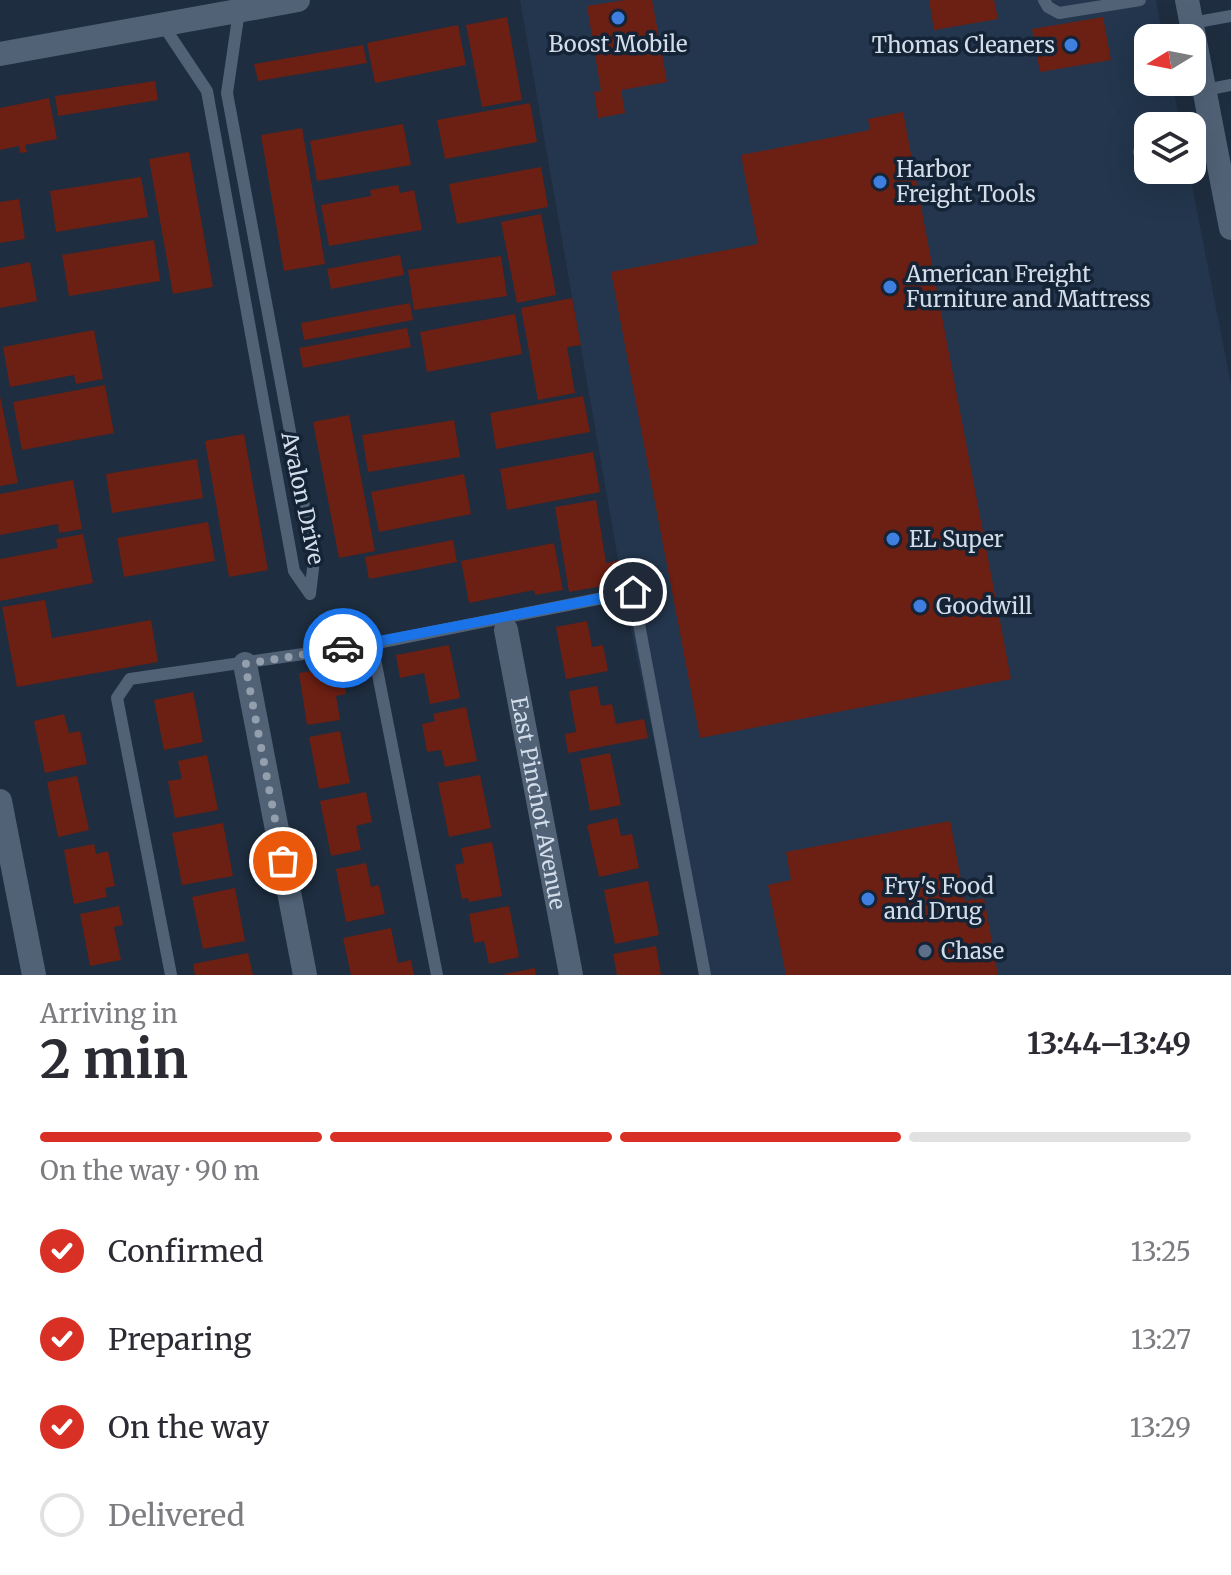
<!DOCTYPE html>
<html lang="en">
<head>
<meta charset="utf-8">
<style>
  :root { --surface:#fff; --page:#f7f7f7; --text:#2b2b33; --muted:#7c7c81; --line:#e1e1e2; --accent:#d93025 }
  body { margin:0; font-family:Merriweather,serif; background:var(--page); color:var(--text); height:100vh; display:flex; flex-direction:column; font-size:30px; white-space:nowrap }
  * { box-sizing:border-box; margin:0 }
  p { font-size:26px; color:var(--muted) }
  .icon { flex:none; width:44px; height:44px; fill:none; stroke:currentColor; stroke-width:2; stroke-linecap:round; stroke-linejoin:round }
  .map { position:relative; height:975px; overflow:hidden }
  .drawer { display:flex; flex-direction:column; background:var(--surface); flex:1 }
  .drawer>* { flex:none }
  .needle { width:52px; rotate:260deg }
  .controls { position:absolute; left:1134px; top:24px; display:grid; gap:16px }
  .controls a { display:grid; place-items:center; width:72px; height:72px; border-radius:16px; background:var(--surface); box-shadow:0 8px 32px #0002; font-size:40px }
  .pin { position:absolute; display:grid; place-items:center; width:68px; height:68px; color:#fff; margin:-34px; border:4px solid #fff; border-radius:50%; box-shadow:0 2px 8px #0007 }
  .courier { position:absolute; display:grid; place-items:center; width:80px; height:80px; margin:-40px; border:6px solid #1a73e8; border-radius:50%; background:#fff; color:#222; box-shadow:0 2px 10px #0007 }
  .overview em { font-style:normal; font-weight:700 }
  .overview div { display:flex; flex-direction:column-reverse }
  .overview { display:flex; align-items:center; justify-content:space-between; height:136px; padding:0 40px }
  h1 { font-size:52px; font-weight:700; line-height:60px }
  .bar { display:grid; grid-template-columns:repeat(4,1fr); gap:12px 8px; align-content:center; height:96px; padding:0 40px }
  .bar i { height:10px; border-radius:6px; background:var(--line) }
  .bar .current { background:var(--accent) }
  .bar p { grid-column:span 4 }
  ol { padding:0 40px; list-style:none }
  li { display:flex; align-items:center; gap:24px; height:88px }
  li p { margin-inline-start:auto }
  li .icon { padding:8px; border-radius:50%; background:var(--accent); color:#fff; stroke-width:4 }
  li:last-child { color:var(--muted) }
  li i { width:44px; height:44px; border:4px solid var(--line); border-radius:50% }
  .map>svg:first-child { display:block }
  .built { fill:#23364d }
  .building { fill:#6c1f13 }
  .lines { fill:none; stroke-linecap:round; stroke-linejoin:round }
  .lane { stroke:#516277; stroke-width:12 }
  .street { stroke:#516277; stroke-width:24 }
  .secondary { stroke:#516277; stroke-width:24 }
  .done { stroke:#949fae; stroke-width:8; stroke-dasharray:0 14.4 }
  .route { stroke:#1a73e8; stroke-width:10 }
  .shop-dot { fill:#3f7fe0; stroke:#142335; stroke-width:3 }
  .service-dot { fill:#5c6f8a; stroke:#142335; stroke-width:3 }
  .labels { text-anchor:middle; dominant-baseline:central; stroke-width:7; stroke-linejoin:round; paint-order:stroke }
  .poi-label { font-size:22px; fill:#d3dde9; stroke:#142335; text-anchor:start }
  .street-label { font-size:22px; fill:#d3dde9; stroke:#142335 }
</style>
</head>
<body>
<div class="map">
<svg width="1231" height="975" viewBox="0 0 1231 975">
  <rect width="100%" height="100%" fill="#1e2d3f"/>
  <path class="built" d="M520 0H1156L1163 38H1148V82H1172L1181 126H1148V170H1189L1231 384V975H702L626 605Z"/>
  <path class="building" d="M625 0H652L667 82 621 90 625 113 598 118 594 92 601 91 587 6Z
    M929 0H994L998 19 934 30Z
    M507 17 522 100 482 107 466 25Z
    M1103 17 1111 60 1040 72 1032 29Z
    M458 25 466 65 375 83 367 43Z
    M363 45 367 63 258 81 254 64Z
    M155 81 158 100 58 116 55 96Z
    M49 98 57 139 25 145 27 152 20 153 19 146 0 150V108Z
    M530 103 537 142 445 159 437 120Z
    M903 112 1011 679 700 738 611 272 758 244 741 155 870 130 868 119Z
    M403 124 411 165 317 181 310 141Z
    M302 128 325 264 284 271 261 135Z
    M189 152 213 287 173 294 149 159Z
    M541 167 548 207 457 224 449 184Z
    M141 177 148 217 56 232 50 191Z
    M398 185 400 193 414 190 422 230 329 246 321 205 371 196 370 190Z
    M19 199 25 239 0 243V202Z
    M541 214 556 295 517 303 501 222Z
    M154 240 160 281 69 296 62 255Z
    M400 255 404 275 331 289 327 269Z
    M501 256 507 296 414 310 408 270Z
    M30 262 37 301 0 308V268Z
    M572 298 581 345 567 347 575 393 538 400 521 308Z
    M410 303 413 320 304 340 301 323Z
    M515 314 522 354 427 372 420 332Z
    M407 328 411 347 303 368 299 348Z
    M94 330 103 379 76 384 74 375 10 387 3 347Z
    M105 385 114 433 22 450 13 402Z
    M0 396 18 483 0 486Z
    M583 396 590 432 496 449 490 413Z
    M349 415 375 551 339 558 313 422Z
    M454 420 460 457 368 472 362 435Z
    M244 434 268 570 229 577 205 441Z
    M593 452 600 492 507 510 500 469Z
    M197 459 203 498 112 513 106 474Z
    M464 474 471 514 379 532 371 492Z
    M73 480 82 529 59 533 58 524 0 535V494Z
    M596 500 606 563 620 560 624 582 569 592 555 507Z
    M208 522 215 561 124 577 117 538Z
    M83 534 93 583 0 601V559L58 548 56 539Z
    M453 540 457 562 369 579 365 557Z
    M554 543 563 590 535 595 534 590 469 603 461 561Z
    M45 600 52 638 151 620 158 662 17 687 2 607Z
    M587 621 592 647 603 645 608 671 566 679 556 627Z
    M449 645 460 698 430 704 424 673 400 678 396 655Z
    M342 666 346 694 336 696 340 720 307 725 299 673Z
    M597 686 601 706 612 704 616 724 644 719 648 738 568 753 565 734 576 732 569 691Z
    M193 692 203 742 164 750 154 700Z
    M466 707 477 761 445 767 441 750 427 752 422 724 435 721 433 714Z
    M64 714 69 733 80 731 87 764 45 773 34 721Z
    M340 731 350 783 319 789 309 737Z
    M610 753 621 805 590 811 580 759Z
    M207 755 218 810 175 818 168 781 182 779 178 761Z
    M480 775 491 828 449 837 438 783Z
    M77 776 89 830 58 837 47 782Z
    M366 792 372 822 356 826 361 850 331 856 320 801Z
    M617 818 621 836 632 834 639 868 599 877 587 825Z
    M950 821 965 901 984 898 998 975H786L768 885 791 880 786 852Z
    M223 823 233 876 182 885 172 833Z
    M492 842 502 896 469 902 468 898 462 899 455 865 464 863 461 848Z
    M94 844 96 854 108 851 115 886 105 888 107 897 74 904 64 850Z
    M366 863 371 887 379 885 385 914 346 922 336 869Z
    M648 881 659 935 615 944 604 890Z
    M235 888 245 941 203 949 192 897Z
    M119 906 123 925 114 927 121 960 90 966 80 914Z
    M509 906 519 957 489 964 484 941 474 943 469 914Z
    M391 928 398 963 411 960 414 975H351L343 938Z
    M656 946 661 975H617L613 954Z
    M248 953 253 975H195L193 964Z
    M535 968 536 975H505L504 974Z"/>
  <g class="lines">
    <path class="lane" d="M1044 0 1048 7 1059 13 1140 0
      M239 11 227 93 314 560 310 594
      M1192 23 1231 16
      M163 25 207 91 294 571 310 594
      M1205 90 1231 85
      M1192 142 1214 138
      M1139 152 1148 151
      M372 644 437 975
      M171 975 117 698 130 679 372 644 633 592 705 975"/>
    <g class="street">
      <path id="s1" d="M506 630 571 975"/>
      <path d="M245 664 305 975"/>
      <path d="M0 801 34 975"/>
    </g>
    <path class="secondary" d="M1187 0 1231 228
      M0 54 298 0"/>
  </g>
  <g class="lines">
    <path class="done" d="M283 861 245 664 343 648"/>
    <path class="route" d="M343 648 633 592"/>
  </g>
  <g class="shop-dot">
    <circle cx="618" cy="18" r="8"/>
    <circle cx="1071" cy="45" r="8"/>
    <circle cx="880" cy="182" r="8"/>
    <circle cx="890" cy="287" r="8"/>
    <circle cx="893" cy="539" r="8"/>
    <circle cx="920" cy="606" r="8"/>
    <circle cx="868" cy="899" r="8"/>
  </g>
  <circle class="service-dot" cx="925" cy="951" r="8"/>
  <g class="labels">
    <g class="poi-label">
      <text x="618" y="44" text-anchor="middle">Boost Mobile</text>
      <text x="1055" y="45" text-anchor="end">Thomas Cleaners</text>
      <text x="896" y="169">Harbor<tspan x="896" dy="25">Freight Tools</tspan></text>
      <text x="906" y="274">American Freight<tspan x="906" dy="25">Furniture and Mattress</tspan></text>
      <text x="909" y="539">EL Super</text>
      <text x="936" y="606">Goodwill</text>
      <text x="884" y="886">Fry's Food<tspan x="884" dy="25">and Drug</tspan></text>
      <text x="941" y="951">Chase</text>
    </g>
    <g class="street-label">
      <text transform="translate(303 498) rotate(78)">Avalon Drive</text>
      <text stroke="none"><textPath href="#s1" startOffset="176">East Pinchot Avenue</textPath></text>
    </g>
  </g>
</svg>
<div class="controls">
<a><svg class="needle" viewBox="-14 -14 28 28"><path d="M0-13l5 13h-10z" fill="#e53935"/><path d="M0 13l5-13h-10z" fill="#7c7c81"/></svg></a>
<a><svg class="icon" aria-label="layers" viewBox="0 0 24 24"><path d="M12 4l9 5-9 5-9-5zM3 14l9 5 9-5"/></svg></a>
</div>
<div class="pin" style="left:283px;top:861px;background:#ea580c"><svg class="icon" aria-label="bag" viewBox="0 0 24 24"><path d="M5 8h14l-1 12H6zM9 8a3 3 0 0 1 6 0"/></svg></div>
<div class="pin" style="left:633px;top:592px;background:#1f2937"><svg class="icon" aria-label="home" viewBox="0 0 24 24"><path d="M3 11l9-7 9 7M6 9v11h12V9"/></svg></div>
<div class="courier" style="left:343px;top:648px"><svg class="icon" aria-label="car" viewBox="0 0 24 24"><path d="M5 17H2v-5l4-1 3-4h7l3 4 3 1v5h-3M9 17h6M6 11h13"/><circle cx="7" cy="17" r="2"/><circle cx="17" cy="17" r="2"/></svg></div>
</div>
<section class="drawer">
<div class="overview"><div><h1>2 min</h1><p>Arriving in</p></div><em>13:44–13:49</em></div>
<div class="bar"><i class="current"></i><i class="current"></i><i class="current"></i><i></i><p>On the way · 90 m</p></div>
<ol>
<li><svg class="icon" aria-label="check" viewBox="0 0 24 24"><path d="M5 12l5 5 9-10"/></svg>Confirmed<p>13:25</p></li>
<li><svg class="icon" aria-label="check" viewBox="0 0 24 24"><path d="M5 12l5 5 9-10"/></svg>Preparing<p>13:27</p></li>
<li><svg class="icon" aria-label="check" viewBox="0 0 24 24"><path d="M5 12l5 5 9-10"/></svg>On the way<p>13:29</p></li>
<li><i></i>Delivered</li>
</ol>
</section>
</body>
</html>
